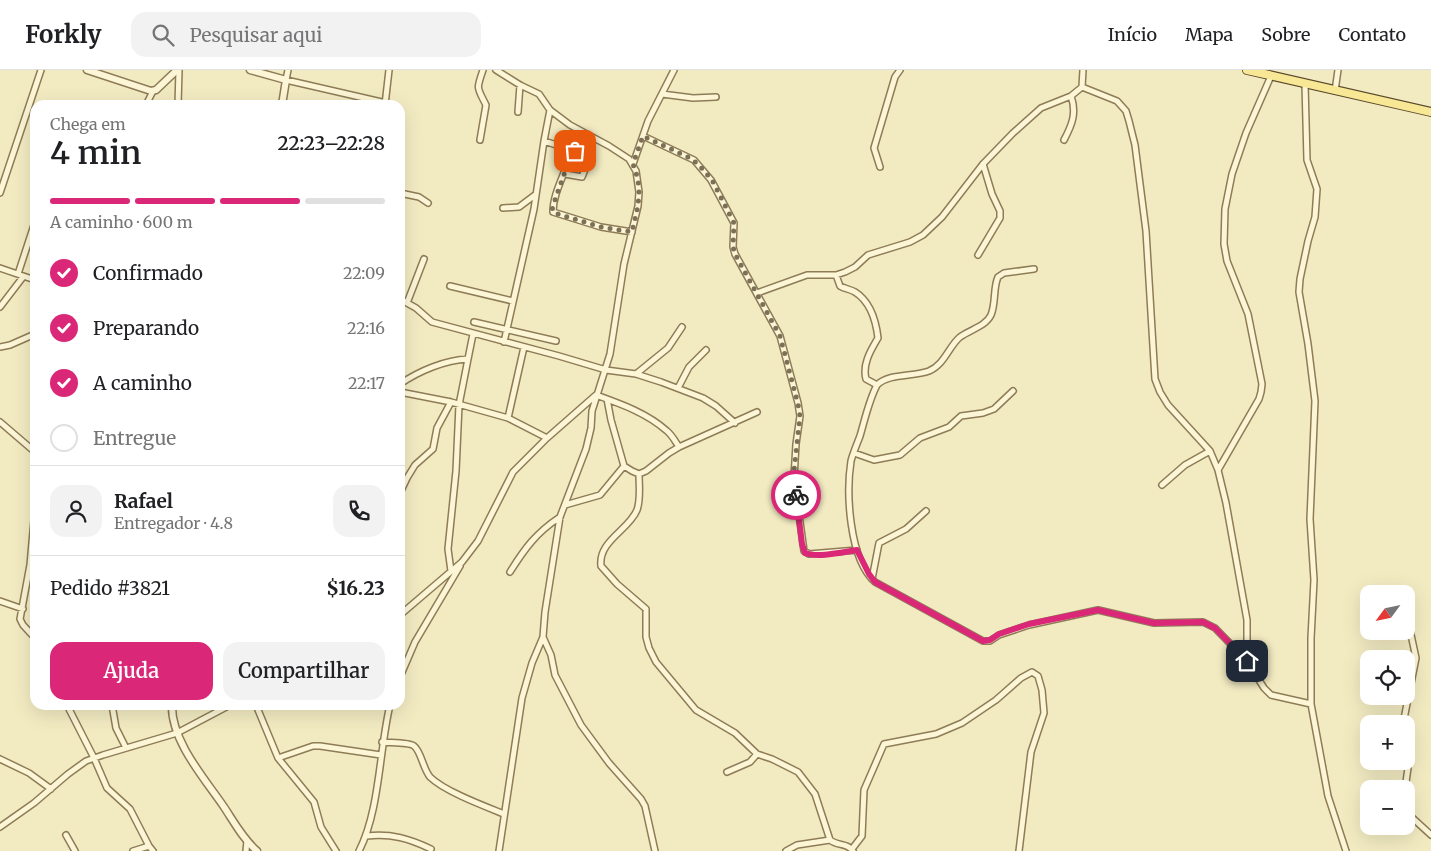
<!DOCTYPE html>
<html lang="pt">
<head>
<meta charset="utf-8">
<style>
  :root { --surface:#fff; --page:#f2f2f2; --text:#202124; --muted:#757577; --line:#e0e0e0; --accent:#db2777 }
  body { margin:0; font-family:Merriweather,serif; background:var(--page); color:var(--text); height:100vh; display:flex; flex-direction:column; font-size:19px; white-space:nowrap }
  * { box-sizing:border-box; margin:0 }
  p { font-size:16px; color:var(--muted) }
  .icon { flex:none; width:28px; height:28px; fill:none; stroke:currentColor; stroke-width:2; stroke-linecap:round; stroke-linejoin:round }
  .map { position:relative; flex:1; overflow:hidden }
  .sheet { position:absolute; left:30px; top:30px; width:375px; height:610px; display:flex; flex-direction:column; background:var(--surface); border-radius:15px; box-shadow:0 5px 20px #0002 }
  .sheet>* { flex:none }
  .needle { width:32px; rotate:237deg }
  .controls { position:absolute; left:1360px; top:515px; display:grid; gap:10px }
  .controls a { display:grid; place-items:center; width:55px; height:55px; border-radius:10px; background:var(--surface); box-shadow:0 5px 20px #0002; font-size:25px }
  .pin { position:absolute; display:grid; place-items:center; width:42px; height:42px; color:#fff; margin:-21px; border-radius:10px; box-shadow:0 2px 8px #0006 }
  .courier { position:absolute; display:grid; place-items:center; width:50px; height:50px; margin:-25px; border:4px solid #db2777; border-radius:50%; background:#fff; color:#222; box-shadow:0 1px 6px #0007 }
  .head em { font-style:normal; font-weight:600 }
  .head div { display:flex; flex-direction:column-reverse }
  .head { display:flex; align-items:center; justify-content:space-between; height:85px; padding:0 20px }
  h1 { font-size:32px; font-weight:600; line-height:38px }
  .bar { display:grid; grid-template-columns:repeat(4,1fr); gap:8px 5px; align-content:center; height:60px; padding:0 20px }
  .bar i { height:6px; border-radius:4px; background:var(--line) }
  .bar .on { background:var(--accent) }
  .bar p { grid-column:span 4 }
  .line { display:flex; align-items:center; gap:12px; padding:0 20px; border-top:1px solid var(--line) }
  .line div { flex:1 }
  .round { display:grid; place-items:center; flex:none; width:52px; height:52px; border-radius:15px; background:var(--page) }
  ol { padding:0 20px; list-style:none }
  li { display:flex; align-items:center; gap:15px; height:55px }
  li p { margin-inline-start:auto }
  li .icon { padding:5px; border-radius:50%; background:var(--accent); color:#fff; stroke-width:4 }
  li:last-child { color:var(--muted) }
  li i { width:28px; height:28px; border:2px solid var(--line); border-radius:50% }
  .primary-button { display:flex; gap:10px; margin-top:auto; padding:10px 20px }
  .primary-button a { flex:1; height:58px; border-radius:15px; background:var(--accent); color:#fff; font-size:20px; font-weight:600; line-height:58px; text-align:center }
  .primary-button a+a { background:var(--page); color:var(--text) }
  header { display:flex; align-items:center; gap:30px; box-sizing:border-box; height:70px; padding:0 25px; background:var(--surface); border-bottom:1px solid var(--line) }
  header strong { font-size:24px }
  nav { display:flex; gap:28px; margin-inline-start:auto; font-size:18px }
  .search { width:350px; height:45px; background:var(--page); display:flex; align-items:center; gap:12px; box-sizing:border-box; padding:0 18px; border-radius:15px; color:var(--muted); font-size:19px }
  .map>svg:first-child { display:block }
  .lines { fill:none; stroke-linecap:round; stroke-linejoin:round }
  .minor-casing { stroke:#8e7c57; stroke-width:8 }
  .tertiary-casing { stroke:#8e7c57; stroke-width:9 }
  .primary-casing { stroke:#5b492c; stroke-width:10 }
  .minor { stroke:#fcf6d6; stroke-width:5 }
  .tertiary { stroke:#fcf6d6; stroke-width:6 }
  .primary { stroke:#f8e896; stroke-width:8 }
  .done { stroke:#7c7157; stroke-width:5; stroke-dasharray:0 9 }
  .route { stroke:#db2777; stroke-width:6 }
</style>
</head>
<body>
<header>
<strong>Forkly</strong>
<div class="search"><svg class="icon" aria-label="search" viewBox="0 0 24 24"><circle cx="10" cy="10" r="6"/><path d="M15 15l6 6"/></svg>Pesquisar aqui</div>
<nav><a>Início</a><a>Mapa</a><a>Sobre</a><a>Contato</a></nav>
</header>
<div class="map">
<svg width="1431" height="781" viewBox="0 0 1431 781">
  <rect width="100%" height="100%" fill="#f2ebc2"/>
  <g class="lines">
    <g class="minor-casing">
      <path id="minor" d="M288 0 286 10 386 33
        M496 0 520 15 539 24 550 40 570 55 609 76 629 89 636 101 639 122 638 136 624 194 610 284 592 341 591 358 586 379 560 447 545 542 543 567 532 593 522 628 499 781
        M1305 14 1307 90 1317 119 1315 147 1308 171 1300 209 1299 222 1308 274 1315 331 1310 449 1314 510 1311 568V634L1328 726 1346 781
        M1082 17 1117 31 1126 41 1129 51 1135 75 1146 161 1155 309 1160 322 1168 335 1210 381 1218 400
        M1335 21 1338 0
        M662 24 693 28 716 27
        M146 35 153 21
        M178 35 179 0
        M385 35 389 0
        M518 42 520 15
        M643 66 694 90 711 110 734 153 733 177 735 184 780 266 798 333 800 346 796 374 794 408 804 481 809 484 857 480
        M480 70 486 35C477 17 476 20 483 0
        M1064 70C1072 55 1077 43 1071 26
        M544 71 575 81
        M586 85 575 81 570 84C566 103 553 122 553 142L601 157 632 162
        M633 94 648 51 674 0
        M880 97 874 78 895 7 900 0
        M565 104 582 107 586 97
        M0 123 41 0
        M400 123 419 127 428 133
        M503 138 519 137 535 125
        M978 185 1000 148V141L992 124 983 94
        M0 198 35 210
        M1034 199 1004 203 998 207C993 218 996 233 991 245 985 257 971 259 960 267 949 276 945 294 929 301 913 307 889 303 877 315 869 330 865 349 860 366 857 374 853 383 851 391 846 423 849 489 875 512L983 571H990L999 565 1029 555 1098 540 1154 553 1203 552 1215 558 1247 591 1264 618 1271 625 1311 634
        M18 204 35 152
        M836 205 840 216C845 219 850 219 855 222 871 232 876 251 878 268 871 280 862 294 866 309L877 315
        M450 216 513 231
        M757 223 807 205H836L845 202 855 197 868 185 910 172 923 165 942 147 983 94 1013 63 1041 38 1071 26 1082 17 1083 0
        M400 229 416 238 432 252 559 286 606 300 636 304 661 312 703 328 716 336 735 353
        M407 233 424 189
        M0 237 23 207
        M474 252 556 271
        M504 272 534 139 544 71 550 40
        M0 277 10 275 35 264
        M468 289 473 264
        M636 304 668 278 682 257
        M400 314C419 301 445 290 468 289L459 335 456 401 448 479 451 501
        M678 318 689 297 706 280
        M400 322 451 332 508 348 547 368
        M596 325C621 334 647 343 667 361 672 365 675 371 679 377
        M607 329 611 350 624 396 632 401 639 404 646 401 669 383 679 377 757 342
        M508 348 524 277
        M0 352 35 382
        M854 383 874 390 900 385 920 368 949 357 961 346 983 343 994 339 1013 321
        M639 404C639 415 641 429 637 440 629 460 598 471 601 496L617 514 646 539V567L649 578 656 592 696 640 735 663 757 684 772 689 798 702 815 724 830 770C837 776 848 773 853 781
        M1162 415 1185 395 1210 381
        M400 423 407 408 415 395 433 379 437 358 451 332
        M565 435 600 425 624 396
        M35 439 30 495 20 549 23 555 35 568
        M510 502C525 478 536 463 560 447
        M872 509 879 473 906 459 926 441
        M0 531 23 539
        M400 545 462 492 478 471 513 402 547 368 596 325
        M543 567 551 585 555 605 581 655 609 693 641 729 645 736 655 781
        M1247 590V550L1226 433 1218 400 1259 329 1261 322 1262 314 1248 244 1227 191 1224 174 1225 139 1232 104 1246 63 1271 6
        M400 607 415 572 460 496
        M67 635 94 688 107 718 130 739 149 776 153 781
        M112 635 116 658 126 678
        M256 635 278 688 314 732 321 757 336 781
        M1403 654 1416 588 1410 560
        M382 672C389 673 409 672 414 676 421 681 423 699 430 707 444 721 484 736 504 744
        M278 688 313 676H320L381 685
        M0 689 29 703 51 719
        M727 702 750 692 757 684
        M1405 719 1408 698 1406 685
        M1406 742 1431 765
        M0 757 34 733 68 704 86 691 103 685 177 663 230 635
        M66 765 75 781
        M367 766C391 763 410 769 431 779
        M852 779 862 766 864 720 884 674 936 664 962 653 996 630 1021 608 1032 602 1038 606 1042 620 1044 643 1031 682 1019 781
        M133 781 149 776
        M246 781 247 771
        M359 781C380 740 379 681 390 635
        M786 781 797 775 830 770"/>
    </g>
    <g class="tertiary-casing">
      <path id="tertiary" d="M87 0 151 21 156 20 177 0
        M250 0 286 10 282 35
        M172 635C171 671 205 709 224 737 234 752 243 769 257 781"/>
    </g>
    <g class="primary-casing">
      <path id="primary" d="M1247 0 1431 42"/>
    </g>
    <use href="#minor" class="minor"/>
    <use href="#tertiary" class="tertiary"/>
    <use href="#primary" class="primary"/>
  </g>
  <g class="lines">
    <path class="done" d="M575 81 570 84C566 103 557 121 552 140L558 144 601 157 632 162 638 136 639 122 638 109 633 94 643 66 690 88 698 94 712 110 734 153 733 177 735 184 780 266 798 334 800 346 794 401 796 425"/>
    <path class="route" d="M796 425 802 474 805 483C818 488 843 482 857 480L869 504 875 512 983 571 990 570 999 564 1029 554 1098 540 1154 553 1203 552 1215 558 1247 591"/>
  </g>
</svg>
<div class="controls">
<a><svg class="needle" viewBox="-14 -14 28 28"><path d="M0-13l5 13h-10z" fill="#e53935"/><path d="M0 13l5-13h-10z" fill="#757577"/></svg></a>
<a><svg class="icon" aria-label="locate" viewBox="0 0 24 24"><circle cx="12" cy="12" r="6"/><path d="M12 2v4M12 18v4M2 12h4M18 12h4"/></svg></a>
<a>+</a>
<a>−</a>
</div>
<div class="pin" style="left:575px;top:81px;background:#ea580c"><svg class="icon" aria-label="bag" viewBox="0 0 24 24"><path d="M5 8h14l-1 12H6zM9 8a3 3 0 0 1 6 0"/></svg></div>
<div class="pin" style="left:1247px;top:591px;background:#1f2937"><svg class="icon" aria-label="home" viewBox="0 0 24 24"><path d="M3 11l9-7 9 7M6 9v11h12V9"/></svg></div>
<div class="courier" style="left:796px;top:425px"><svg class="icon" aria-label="bike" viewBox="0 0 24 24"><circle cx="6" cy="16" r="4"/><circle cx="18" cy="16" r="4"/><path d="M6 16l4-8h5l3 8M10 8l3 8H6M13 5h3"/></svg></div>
<section class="sheet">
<div class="head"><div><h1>4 min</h1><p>Chega em</p></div><em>22:23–22:28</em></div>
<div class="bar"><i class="on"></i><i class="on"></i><i class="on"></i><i></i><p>A caminho · 600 m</p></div>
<ol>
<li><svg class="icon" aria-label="check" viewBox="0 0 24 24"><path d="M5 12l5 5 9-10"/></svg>Confirmado<p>22:09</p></li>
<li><svg class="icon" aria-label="check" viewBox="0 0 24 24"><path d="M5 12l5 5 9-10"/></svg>Preparando<p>22:16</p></li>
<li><svg class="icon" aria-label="check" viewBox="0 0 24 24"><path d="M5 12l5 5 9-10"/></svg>A caminho<p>22:17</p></li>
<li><i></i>Entregue</li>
</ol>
<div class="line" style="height:90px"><a class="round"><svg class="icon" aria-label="person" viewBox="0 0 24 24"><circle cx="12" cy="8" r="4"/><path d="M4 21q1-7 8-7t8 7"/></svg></a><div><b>Rafael</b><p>Entregador · 4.8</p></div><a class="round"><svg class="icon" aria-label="phone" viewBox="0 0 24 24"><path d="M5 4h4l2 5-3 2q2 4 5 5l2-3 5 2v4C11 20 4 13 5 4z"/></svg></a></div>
<div class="line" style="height:65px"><div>Pedido #3821</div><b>$16.23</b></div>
<div class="primary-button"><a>Ajuda</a><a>Compartilhar</a></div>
</section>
</div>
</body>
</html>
